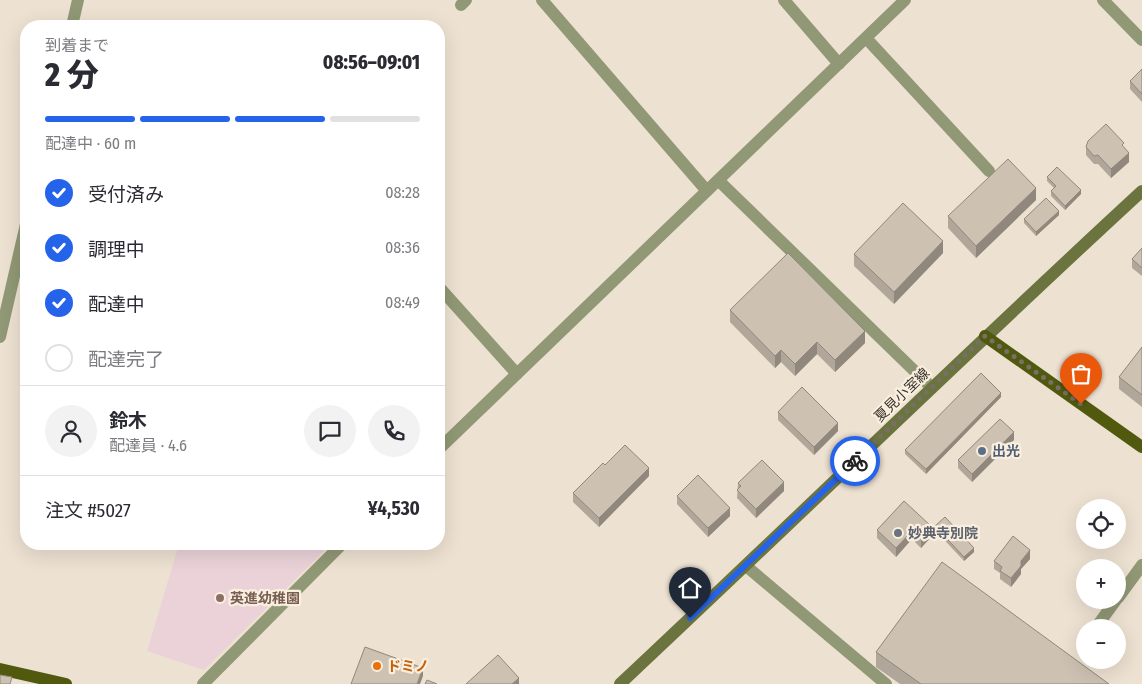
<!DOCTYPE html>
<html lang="ja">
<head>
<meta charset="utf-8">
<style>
  :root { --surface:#fff; --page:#f2f2f3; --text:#2b2b33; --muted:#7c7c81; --line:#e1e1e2; --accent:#2563eb }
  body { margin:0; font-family:"Fira Sans Condensed","Noto Sans JP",sans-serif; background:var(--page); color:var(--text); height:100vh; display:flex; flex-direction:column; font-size:19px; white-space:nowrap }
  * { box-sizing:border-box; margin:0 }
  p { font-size:16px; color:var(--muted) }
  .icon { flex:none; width:28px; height:28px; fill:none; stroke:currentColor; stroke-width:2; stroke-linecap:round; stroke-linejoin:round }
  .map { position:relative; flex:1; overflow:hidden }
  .drawer { position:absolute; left:20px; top:20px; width:425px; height:530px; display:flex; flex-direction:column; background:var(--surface); border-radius:20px; box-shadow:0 5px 20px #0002 }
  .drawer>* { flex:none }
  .tools { position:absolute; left:1076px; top:499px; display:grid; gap:10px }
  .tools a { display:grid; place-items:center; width:50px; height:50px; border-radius:50%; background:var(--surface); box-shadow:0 5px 20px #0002; font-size:25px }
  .pin { position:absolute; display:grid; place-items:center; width:42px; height:42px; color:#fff; margin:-51px -21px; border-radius:50% 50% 50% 0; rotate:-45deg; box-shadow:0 0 5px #0007 }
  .pin .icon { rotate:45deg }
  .courier { position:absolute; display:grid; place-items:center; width:50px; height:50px; margin:-25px; border:4px solid #2563eb; border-radius:50%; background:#fff; color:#222; box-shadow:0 1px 6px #0007 }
  .head em { font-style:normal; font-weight:800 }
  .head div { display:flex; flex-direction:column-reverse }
  .head { display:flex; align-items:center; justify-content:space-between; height:85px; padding:0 25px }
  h1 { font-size:32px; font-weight:800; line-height:38px }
  .bar { display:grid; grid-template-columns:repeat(4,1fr); gap:8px 5px; align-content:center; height:60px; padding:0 25px }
  .bar i { height:6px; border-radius:4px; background:var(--line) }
  .bar .on { background:var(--accent) }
  .bar p { grid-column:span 4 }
  .line { display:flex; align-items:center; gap:12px; padding:0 25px; border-top:1px solid var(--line) }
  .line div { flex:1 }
  .round { display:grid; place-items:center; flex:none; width:52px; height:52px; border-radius:26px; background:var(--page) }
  ol { padding:0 25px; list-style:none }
  li { display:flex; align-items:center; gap:15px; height:55px }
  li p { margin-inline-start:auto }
  li .icon { padding:5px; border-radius:50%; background:var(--accent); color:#fff; stroke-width:4 }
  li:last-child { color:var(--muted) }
  li i { width:28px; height:28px; border:2px solid var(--line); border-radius:50% }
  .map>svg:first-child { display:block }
  .education { fill:#ebd2d9 }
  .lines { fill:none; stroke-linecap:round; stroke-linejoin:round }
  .service { stroke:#919875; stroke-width:12 }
  .minor { stroke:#919875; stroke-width:12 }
  .secondary { stroke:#6b743e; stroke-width:12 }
  .primary { stroke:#50590d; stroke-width:12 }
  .wall { fill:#b0a699 }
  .shaded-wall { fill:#90877d }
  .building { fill:#cdc1b2; stroke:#90877d }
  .done { stroke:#777066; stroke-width:5; stroke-dasharray:0 9 }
  .route { stroke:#2563eb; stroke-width:6 }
  .service-dot { fill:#5c6f8a; stroke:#faefde; stroke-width:2 }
  .worship-dot { fill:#6b7280; stroke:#faefde; stroke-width:2 }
  .education-dot { fill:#8d6e63; stroke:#faefde; stroke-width:2 }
  .food-dot { fill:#e8710a; stroke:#faefde; stroke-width:2 }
  .labels { text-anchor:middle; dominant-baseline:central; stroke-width:4.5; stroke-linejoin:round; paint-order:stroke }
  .street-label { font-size:14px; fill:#37332c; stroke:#faefde }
  .service-label { font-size:14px; font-weight:bold; fill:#4e5e75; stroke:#faefde; text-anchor:start }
  .worship-label { font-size:14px; font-weight:bold; fill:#5b616d; stroke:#faefde; text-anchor:start }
  .education-label { font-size:14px; font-weight:bold; fill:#785e54; stroke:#faefde; text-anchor:start }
  .food-label { font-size:14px; font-weight:bold; fill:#c56008; stroke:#faefde; text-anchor:start }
</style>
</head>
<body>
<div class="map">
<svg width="1142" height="684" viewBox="0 0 1142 684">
  <rect width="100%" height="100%" fill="#ede1d1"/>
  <path class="education" d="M179 544H331L204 670 147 651Z"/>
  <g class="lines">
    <path class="service" d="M746 566 886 684"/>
    <path class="minor" d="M542 0 707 191
      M784 0 839 64
      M1103 0 1142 40
      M461 5 466 0
      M72 26 78 0
      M866 38 989 171
      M718 180 931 387
      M439 287 517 374
      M0 337 26 224
      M439 449 905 0
      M1118 598 1142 565
      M1100 622 1116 600
      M203 684 342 544"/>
    <path class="secondary" d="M620 684C795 520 966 353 1142 191"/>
    <path class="primary" d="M985 336 1142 447
      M0 669 66 684"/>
  </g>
  <path class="wall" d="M1142 69V102L1130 89V81Z
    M1086 147 1124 148 1129 162 1111 178 1098 164H1094L1086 155Z
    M1047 177 1081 194 1065 210 1051 196V191L1054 188 1047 181Z
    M1036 200 976 258 948 228V216Z
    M1059 215 1036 236 1024 223V219Z
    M1142 248V276L1132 268V259Z
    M943 253 894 304 854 266V254Z
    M730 310 865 343 835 372 817 354 795 376 781 362 775 368 730 322Z
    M1142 347V407L1119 389V377Z
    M1001 397 926 474 905 454V450Z
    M778 412 838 431 814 455 778 420Z
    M1014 440 972 482 958 468V460Z
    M605 465 649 476 599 527 573 502V493Z
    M738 483 784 491 756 518 737 498Z
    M677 496 730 516 708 537 677 504Z
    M904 501 932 536 921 548 912 539 896 557 877 538V530Z
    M935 526 974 552 964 561 935 530Z
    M1030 559 1021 569V574L1011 587 1000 579V573L994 569V561Z
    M876 652 1109 684H900L876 667Z"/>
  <path class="shaded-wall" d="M1129 153V162L1111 178V169Z
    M1036 188V200L976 258V246Z
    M1081 190V194L1065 210V206Z
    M1059 211V215L1036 236V232Z
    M943 241V253L894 304V292Z
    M865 331V343L835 372V360Z
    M817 342V354L795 376V364Z
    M781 350V362L775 368V356Z
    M1001 393V397L926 474V469Z
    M838 423V431L814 455V447Z
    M1014 432V440L972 482V474Z
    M649 468V476L599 527V518Z
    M784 482V491L756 518V509Z
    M730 508V516L708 537V528Z
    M932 527V536L921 548V539Z
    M912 531V539L896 557V548Z
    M974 548V552L964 561V557Z
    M1030 550V559L1021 569V574L1011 587V578L1021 561Z
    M423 668V676L420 684H417Z
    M519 678V684H512Z"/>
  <path class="building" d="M1142 69V94L1130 81Z
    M1106 124 1124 143 1122 145 1129 153 1111 169 1098 155 1094 156 1086 147 1088 141Z
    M1008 159 1036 188 976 246 948 216Z
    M1057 167 1081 190 1065 206 1051 191 1056 186 1047 177Z
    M1046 198 1059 211 1036 232 1024 219Z
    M903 203 943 241 894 292 854 254Z
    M1142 248V268L1132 259Z
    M788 253 865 331 835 360 817 342 795 364 781 350 775 356 730 310Z
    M1142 347V395L1119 377Z
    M981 373 1001 393 926 469 905 450Z
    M802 387 838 423 814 447 778 412Z
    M1000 419 1014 432 972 474 958 460Z
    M625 445 649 468 599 518 573 493 603 463 605 465Z
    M762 460 784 482 756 509 737 490 741 486 738 483Z
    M698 475 730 508 708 528 677 496Z
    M904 501 932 527 921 539 912 531 896 548 877 530Z
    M945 517 974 548 964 557 935 526Z
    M1013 536 1030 550 1021 561V566L1011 578 1000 571 1002 567 994 561Z
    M942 562 1109 684H921L876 652Z
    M365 647 423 668 417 684H351Z
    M498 655 519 678 512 684H466Z
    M0 675 12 677 10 684H0Z
    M427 680 437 684H425Z"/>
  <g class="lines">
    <path class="done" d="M855 461 985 336 1081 404"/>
    <path class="route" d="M690 618 855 461"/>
  </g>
  <circle class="service-dot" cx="982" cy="451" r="5"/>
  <circle class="worship-dot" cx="898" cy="533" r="5"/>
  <circle class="education-dot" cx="220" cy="598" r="5"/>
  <circle class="food-dot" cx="377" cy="666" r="5"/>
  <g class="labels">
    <g class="street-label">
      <text transform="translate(902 395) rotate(-44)">夏見小室線</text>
    </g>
    <g class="service-label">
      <text x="992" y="451">出光</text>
    </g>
    <g class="worship-label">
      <text x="908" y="533">妙典寺別院</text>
    </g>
    <g class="education-label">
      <text x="230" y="598">英進幼稚園</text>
    </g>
    <g class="food-label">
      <text x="387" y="666">ドミノ</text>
    </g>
  </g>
</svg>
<div class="tools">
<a><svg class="icon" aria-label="locate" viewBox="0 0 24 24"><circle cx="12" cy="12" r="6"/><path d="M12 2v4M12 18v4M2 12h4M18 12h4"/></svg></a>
<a>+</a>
<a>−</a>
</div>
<div class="pin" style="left:1081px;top:404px;background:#ea580c"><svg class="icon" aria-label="bag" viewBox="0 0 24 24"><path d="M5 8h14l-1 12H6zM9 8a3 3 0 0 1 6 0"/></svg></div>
<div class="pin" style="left:690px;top:618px;background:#1f2937"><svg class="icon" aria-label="home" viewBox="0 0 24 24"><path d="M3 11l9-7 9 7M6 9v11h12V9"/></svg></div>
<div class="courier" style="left:855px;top:461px"><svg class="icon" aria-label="bike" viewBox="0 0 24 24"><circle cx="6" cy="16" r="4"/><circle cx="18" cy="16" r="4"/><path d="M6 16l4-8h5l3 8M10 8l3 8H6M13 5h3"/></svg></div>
<section class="drawer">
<div class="head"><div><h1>2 分</h1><p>到着まで</p></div><em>08:56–09:01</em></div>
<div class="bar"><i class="on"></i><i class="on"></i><i class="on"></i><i></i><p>配達中 · 60 m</p></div>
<ol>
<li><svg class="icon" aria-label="check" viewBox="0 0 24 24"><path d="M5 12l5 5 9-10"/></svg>受付済み<p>08:28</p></li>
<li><svg class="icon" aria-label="check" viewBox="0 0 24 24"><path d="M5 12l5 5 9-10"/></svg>調理中<p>08:36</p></li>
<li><svg class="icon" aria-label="check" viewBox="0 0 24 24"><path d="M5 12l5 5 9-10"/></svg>配達中<p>08:49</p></li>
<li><i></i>配達完了</li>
</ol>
<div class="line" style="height:90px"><a class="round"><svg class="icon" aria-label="person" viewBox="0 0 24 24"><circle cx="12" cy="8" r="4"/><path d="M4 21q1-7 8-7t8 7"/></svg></a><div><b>鈴木</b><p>配達員 · 4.6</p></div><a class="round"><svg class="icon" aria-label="chat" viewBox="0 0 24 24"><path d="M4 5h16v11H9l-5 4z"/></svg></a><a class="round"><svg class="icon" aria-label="phone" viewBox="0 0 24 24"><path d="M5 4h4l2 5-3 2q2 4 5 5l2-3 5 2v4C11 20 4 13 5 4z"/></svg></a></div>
<div class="line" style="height:65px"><div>注文 #5027</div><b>¥4,530</b></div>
</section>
</div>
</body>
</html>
